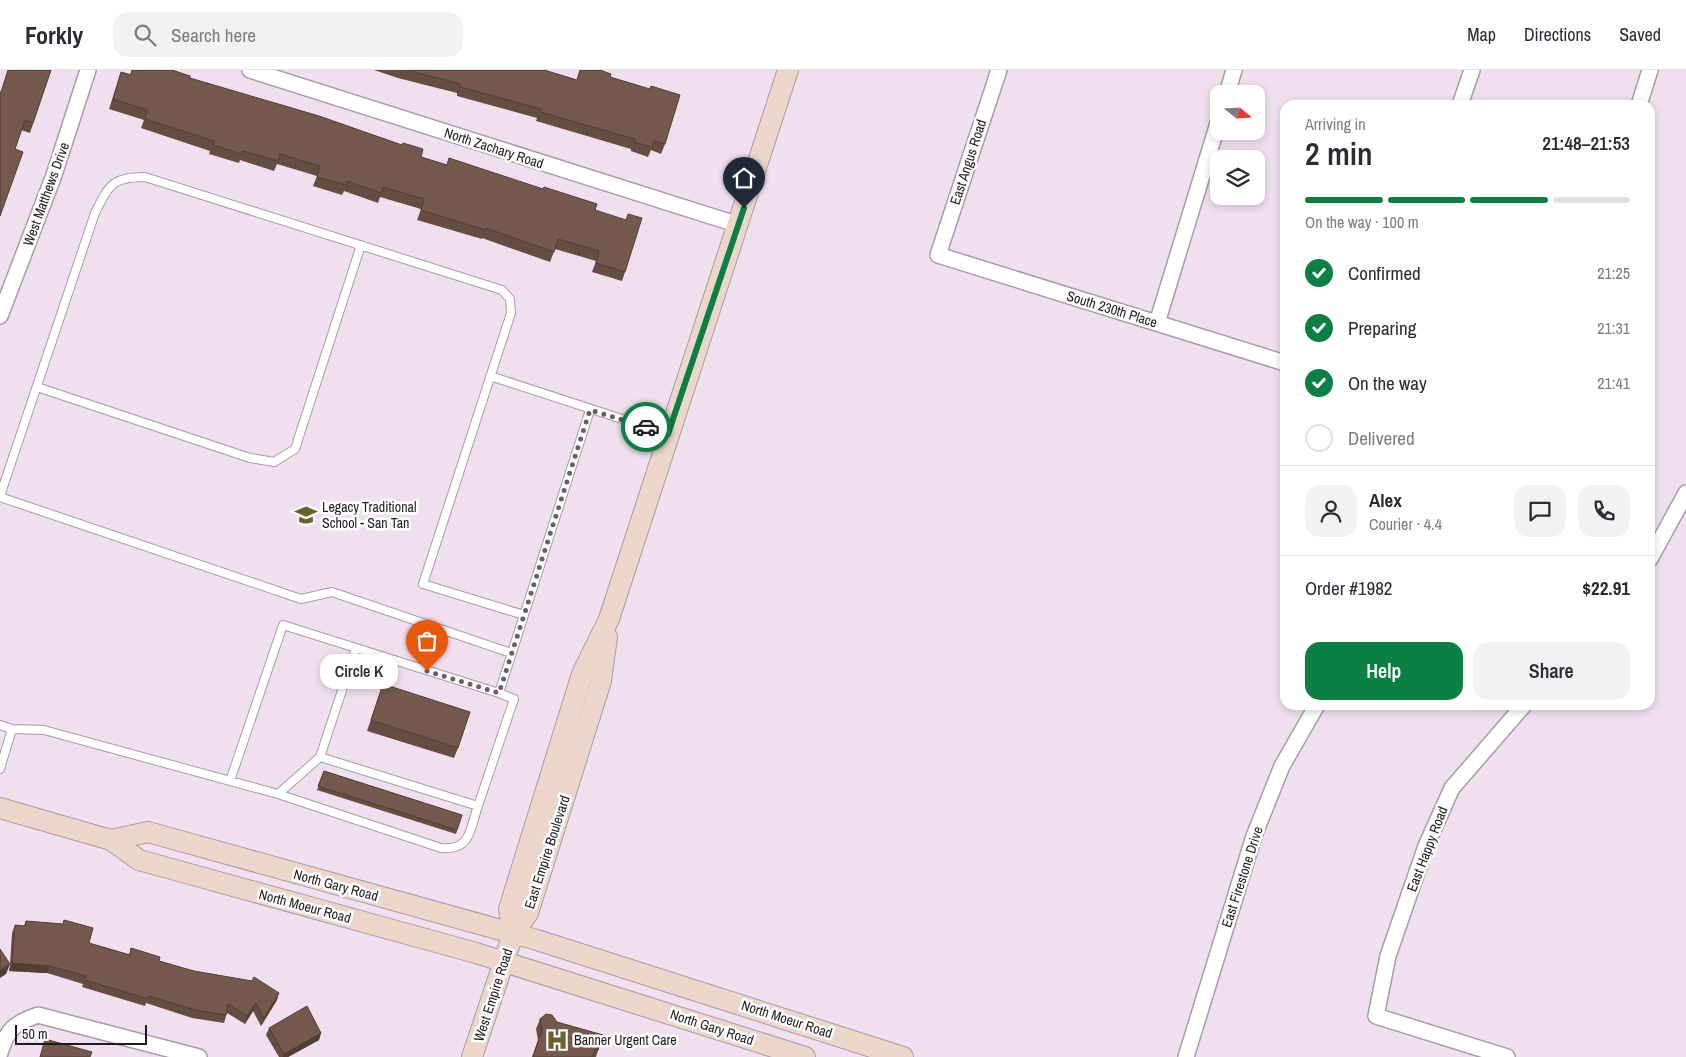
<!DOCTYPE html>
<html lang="en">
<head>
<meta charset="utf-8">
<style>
  :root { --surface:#fff; --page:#f2f2f3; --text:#2b2b33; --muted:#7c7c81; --line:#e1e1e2; --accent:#0b8043 }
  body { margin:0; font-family:"Archivo Narrow",sans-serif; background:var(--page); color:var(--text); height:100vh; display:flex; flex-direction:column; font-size:19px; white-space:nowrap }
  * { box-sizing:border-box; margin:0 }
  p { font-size:16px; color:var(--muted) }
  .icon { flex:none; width:28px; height:28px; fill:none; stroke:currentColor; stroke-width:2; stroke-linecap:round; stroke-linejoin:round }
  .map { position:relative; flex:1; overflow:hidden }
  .sheet { position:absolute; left:1280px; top:30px; width:375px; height:610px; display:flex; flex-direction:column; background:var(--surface); border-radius:15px; box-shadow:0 2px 8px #0003 }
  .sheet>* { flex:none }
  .needle { width:32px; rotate:108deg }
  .controls { position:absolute; left:1210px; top:15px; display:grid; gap:10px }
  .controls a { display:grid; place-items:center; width:55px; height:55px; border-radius:10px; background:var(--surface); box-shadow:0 2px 8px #0003; font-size:25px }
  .scale { position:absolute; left:15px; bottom:12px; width:132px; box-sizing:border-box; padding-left:5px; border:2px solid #1e191e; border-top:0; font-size:14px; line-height:18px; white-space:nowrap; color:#1e191e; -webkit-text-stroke:4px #fff; paint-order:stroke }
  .pin { position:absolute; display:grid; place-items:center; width:42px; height:42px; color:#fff; margin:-51px -21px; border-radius:50% 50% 50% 0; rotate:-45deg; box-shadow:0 0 5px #0007 }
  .pin .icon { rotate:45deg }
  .courier { position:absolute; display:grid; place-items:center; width:50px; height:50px; margin:-25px; border:4px solid #0b8043; border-radius:50%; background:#fff; color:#222; box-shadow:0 1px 6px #0007 }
  .bubble { position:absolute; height:35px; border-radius:15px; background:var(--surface); box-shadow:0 2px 8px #0003; font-size:16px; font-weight:600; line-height:35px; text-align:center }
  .headline em { font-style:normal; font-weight:600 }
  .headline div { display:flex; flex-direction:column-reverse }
  .headline { display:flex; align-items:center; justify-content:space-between; height:85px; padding:0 25px }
  h1 { font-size:32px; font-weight:600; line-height:38px }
  .bar { display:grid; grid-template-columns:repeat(4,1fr); gap:8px 5px; align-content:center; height:60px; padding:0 25px }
  .bar i { height:6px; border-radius:4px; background:var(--line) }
  .bar .active { background:var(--accent) }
  .bar p { grid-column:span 4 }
  .line { display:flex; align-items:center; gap:12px; padding:0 25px; border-top:1px solid var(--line) }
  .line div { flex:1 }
  .round { display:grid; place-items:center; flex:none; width:52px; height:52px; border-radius:15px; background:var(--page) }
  ol { padding:0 25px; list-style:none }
  li { display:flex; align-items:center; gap:15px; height:55px }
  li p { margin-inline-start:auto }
  li .icon { padding:5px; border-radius:50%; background:var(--accent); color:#fff; stroke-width:4 }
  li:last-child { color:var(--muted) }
  li i { width:28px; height:28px; border:2px solid var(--line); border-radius:50% }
  .action { display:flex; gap:10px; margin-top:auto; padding:10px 25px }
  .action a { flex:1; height:58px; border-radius:15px; background:var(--accent); color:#fff; font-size:20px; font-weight:600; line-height:58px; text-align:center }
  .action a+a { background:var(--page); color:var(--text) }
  header { display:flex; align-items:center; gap:30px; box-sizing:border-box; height:70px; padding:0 25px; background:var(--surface); border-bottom:1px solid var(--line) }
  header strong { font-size:24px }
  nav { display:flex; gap:28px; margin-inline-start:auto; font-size:18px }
  .search { width:350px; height:45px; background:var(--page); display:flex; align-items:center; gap:12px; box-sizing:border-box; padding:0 18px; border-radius:15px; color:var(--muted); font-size:19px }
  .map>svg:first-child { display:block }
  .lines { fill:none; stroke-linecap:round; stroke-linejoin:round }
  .lane-casing { stroke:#a99ba8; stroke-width:10 }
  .street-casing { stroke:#a99ba8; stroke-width:18 }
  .secondary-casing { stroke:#a99ba8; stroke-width:22 }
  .lane { stroke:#fff; stroke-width:8 }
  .street { stroke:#fff; stroke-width:15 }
  .secondary { stroke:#ecd5c9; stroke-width:20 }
  .wall { fill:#654d41 }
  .shaded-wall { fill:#523e35 }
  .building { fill:#75594c; stroke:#523e35 }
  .done { stroke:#685f67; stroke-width:5; stroke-dasharray:0 9 }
  .route { stroke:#0b8043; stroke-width:6 }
  .labels { text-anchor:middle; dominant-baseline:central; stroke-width:5; stroke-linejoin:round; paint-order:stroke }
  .street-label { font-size:14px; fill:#1e191e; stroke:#fff }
  .poi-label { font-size:14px; fill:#1e191e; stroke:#fff; text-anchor:start }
</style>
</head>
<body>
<header>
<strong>Forkly</strong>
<div class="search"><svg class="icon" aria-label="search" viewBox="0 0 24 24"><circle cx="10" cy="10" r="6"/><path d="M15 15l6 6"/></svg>Search here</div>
<nav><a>Map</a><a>Directions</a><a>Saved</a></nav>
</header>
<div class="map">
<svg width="1686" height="987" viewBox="0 0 1686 987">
  <rect width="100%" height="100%" fill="#f0e0ef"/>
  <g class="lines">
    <g class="lane-casing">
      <path id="lane" d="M490 306 668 364
        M37 317 250 388 274 392 295 379 361 175
        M0 426 95 143C109 115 112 107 145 107L502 220 510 229 511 243 423 514 524 545
        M0 427 301 529 332 522 511 583
        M0 655 12 659
        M320 687 356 578
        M0 699 12 659 44 660 278 724 320 687 478 736 514 629 499 623 590 340
        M230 711 283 555 499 623
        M278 724 441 778C471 781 470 759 478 736"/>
    </g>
    <g class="street-casing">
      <path id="street" d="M250 0 739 155
        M999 0 938 185 1285 293
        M1227 24 1234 0
        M1460 35 1472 0
        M1639 35 1650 0
        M0 246 54 105 88 0
        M1157 253 1219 50
        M1650 489 1686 423
        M0 983C7 959 15 953 38 945L199 987
        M1186 987 1254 766 1282 696 1317 635
        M1507 987 1376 946 1388 886 1426 776 1452 718 1524 635"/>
    </g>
    <g class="secondary-casing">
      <path id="secondary" d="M0 738 111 770 148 762 537 870 903 987
        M111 770 139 790 476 883 805 987
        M513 864 509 839 582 604 609 549 788 0
        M472 987 513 864 528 843 601 611 607 567"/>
    </g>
    <use href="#lane" class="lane"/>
    <use href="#street" class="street"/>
    <use href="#secondary" class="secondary"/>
  </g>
  <path class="wall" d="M51 0 30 63 21 60 15 79 1 22Z
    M132 0H172L190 8 421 87 595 140 625 202 622 211 592 202 596 191 555 179 550 192 482 168V169L417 150 421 139 380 127 378 133 344 121 342 125 313 116 317 106 277 94 274 101 240 90 239 93 209 84 210 81 141 58 144 50 109 39 121 2 130 5Z
    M374 0H544L576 10 610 7 665 74 661 84 651 80 648 87 631 81V79L536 51 537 48 457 26V23L398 8Z
    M383 614 458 678 454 688 367 661Z
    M324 701 462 745 456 764 317 720Z
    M26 851 89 873 129 885 131 878 159 891 277 930 261 956 253 941 245 954 227 943 224 953 192 948 146 933 145 936 82 917 83 914 47 903 9 901 10 894 6 904 10 894 12 863 15 855 24 856Z
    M540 949 557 952 603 965 596 987H532L538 970 536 959Z
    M269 958 321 963 319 970 288 987H279L266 965Z"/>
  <path class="shaded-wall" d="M12 893 50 896 47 903 9 901Z
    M10 894 6 904 0 908V900Z
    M279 923 277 930 261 956 264 948Z
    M256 933 253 941 245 954 247 946Z
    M321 963 319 970 288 987H283L284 984Z"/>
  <path class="building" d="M8 0H51L33 53 25 50 15 79 23 82 0 146V22H1Z
    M132 0H172L190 6V8L319 46 402 75 403 73 423 79 421 87 447 95 449 88 543 119 544 117 597 134 595 140 626 150 628 144 642 148 625 202 596 193 599 181 558 169 554 182 486 158 485 160 421 140 424 129 383 117 381 123 347 111 346 115 317 107 320 96 280 84 278 91 243 81 242 84 213 75 214 71 145 49 147 40 113 29 121 2 131 5Z
    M407 0H544L577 10 580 0H600L611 4 610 7 650 19 651 16 680 25 665 74 654 71 652 77 634 72 635 69 540 42 541 39 460 17 461 14Z
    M383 614 470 642 458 678 371 650Z
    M324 701 462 745 457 760 318 716Z
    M64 850 93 858 89 873 130 885 131 878 160 887 159 891 194 901 252 911 254 907 279 923 264 948 256 933 247 946 228 934 226 945 195 940 149 926 148 929 85 910 86 906 50 896 12 893 15 855 25 856 26 851 63 854Z
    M0 879 10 894 0 900Z
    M307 936 321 963 284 984 269 958Z
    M546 944 552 945 557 952 603 965 598 980 595 979 592 987H533L542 960 540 949Z
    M45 969 92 982 90 987H40Z"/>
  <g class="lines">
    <path class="done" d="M427 601 499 623 590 340 646 357"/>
    <path class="route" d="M646 357 668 364 744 138"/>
  </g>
  <defs>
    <g id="school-bare" transform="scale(1.725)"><path d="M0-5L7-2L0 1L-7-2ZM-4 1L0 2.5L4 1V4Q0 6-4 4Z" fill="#6a622e" stroke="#fff" stroke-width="2.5" paint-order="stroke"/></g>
    <g id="hospital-bare" transform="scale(1.725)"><path d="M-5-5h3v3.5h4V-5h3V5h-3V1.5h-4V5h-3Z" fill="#6a622e" stroke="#fff" stroke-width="2.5" paint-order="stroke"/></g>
  </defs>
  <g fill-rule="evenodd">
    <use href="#school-bare" x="306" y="445"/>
    <use href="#hospital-bare" x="557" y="970"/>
  </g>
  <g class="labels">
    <g class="street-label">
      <text transform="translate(494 78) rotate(18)">North Zachary Road</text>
      <text transform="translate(968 92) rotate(-72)">East Angus Road</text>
      <text transform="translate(46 124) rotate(-70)">West Matthews Drive</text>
      <text transform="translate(1112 239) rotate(17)">South 230th Place</text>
      <text transform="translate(1427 779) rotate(-69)">East Happy Road</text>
      <text transform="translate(547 782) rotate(-72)">East Empire Boulevard</text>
      <text transform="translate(1242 807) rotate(-72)">East Firestone Drive</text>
      <text transform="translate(336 815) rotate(15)">North Gary Road</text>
      <text transform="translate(305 836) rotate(15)">North Moeur Road</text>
      <text transform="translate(493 925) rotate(-72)">West Empire Road</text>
      <text transform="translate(787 949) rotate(18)">North Moeur Road</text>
      <text transform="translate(712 957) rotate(18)">North Gary Road</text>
    </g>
    <g class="poi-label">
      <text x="322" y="437">Legacy Traditional<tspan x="322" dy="16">School - San Tan</tspan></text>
      <text x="574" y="970">Banner Urgent Care</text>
    </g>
  </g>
</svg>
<div class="controls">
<a><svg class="needle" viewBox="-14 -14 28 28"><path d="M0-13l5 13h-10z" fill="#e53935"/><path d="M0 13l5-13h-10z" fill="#7c7c81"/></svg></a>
<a><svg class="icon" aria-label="layers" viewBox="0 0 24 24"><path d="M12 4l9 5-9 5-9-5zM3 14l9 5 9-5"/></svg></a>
</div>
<div class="scale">50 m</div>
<div class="pin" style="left:427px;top:601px;background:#ea580c"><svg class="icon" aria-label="bag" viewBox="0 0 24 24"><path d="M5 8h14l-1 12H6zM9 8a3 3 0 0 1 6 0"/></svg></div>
<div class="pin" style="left:744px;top:138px;background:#1f2937"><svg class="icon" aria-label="home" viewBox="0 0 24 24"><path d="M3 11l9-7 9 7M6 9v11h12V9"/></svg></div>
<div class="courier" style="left:646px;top:357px"><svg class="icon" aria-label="car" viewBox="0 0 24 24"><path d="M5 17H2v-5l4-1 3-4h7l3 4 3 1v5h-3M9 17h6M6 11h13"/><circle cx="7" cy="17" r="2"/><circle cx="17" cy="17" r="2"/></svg></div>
<div class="bubble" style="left:320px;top:584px;width:78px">Circle K</div>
<section class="sheet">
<div class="headline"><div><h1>2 min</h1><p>Arriving in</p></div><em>21:48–21:53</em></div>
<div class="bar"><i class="active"></i><i class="active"></i><i class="active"></i><i></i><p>On the way · 100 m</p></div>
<ol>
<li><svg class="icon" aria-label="check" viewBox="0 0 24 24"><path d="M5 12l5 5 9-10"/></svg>Confirmed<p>21:25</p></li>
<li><svg class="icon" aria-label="check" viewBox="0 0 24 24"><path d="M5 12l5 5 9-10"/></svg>Preparing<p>21:31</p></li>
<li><svg class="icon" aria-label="check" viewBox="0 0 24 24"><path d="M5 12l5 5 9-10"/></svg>On the way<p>21:41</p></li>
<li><i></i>Delivered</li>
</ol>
<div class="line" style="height:90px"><a class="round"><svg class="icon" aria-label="person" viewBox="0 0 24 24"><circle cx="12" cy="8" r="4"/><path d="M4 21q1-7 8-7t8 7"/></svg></a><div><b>Alex</b><p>Courier · 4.4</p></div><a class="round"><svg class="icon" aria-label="chat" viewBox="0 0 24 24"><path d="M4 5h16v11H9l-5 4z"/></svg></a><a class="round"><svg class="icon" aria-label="phone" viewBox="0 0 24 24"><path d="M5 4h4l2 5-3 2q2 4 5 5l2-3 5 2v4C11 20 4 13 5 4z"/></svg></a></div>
<div class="line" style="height:65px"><div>Order #1982</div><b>$22.91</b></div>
<div class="action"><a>Help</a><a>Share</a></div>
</section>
</div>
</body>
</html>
